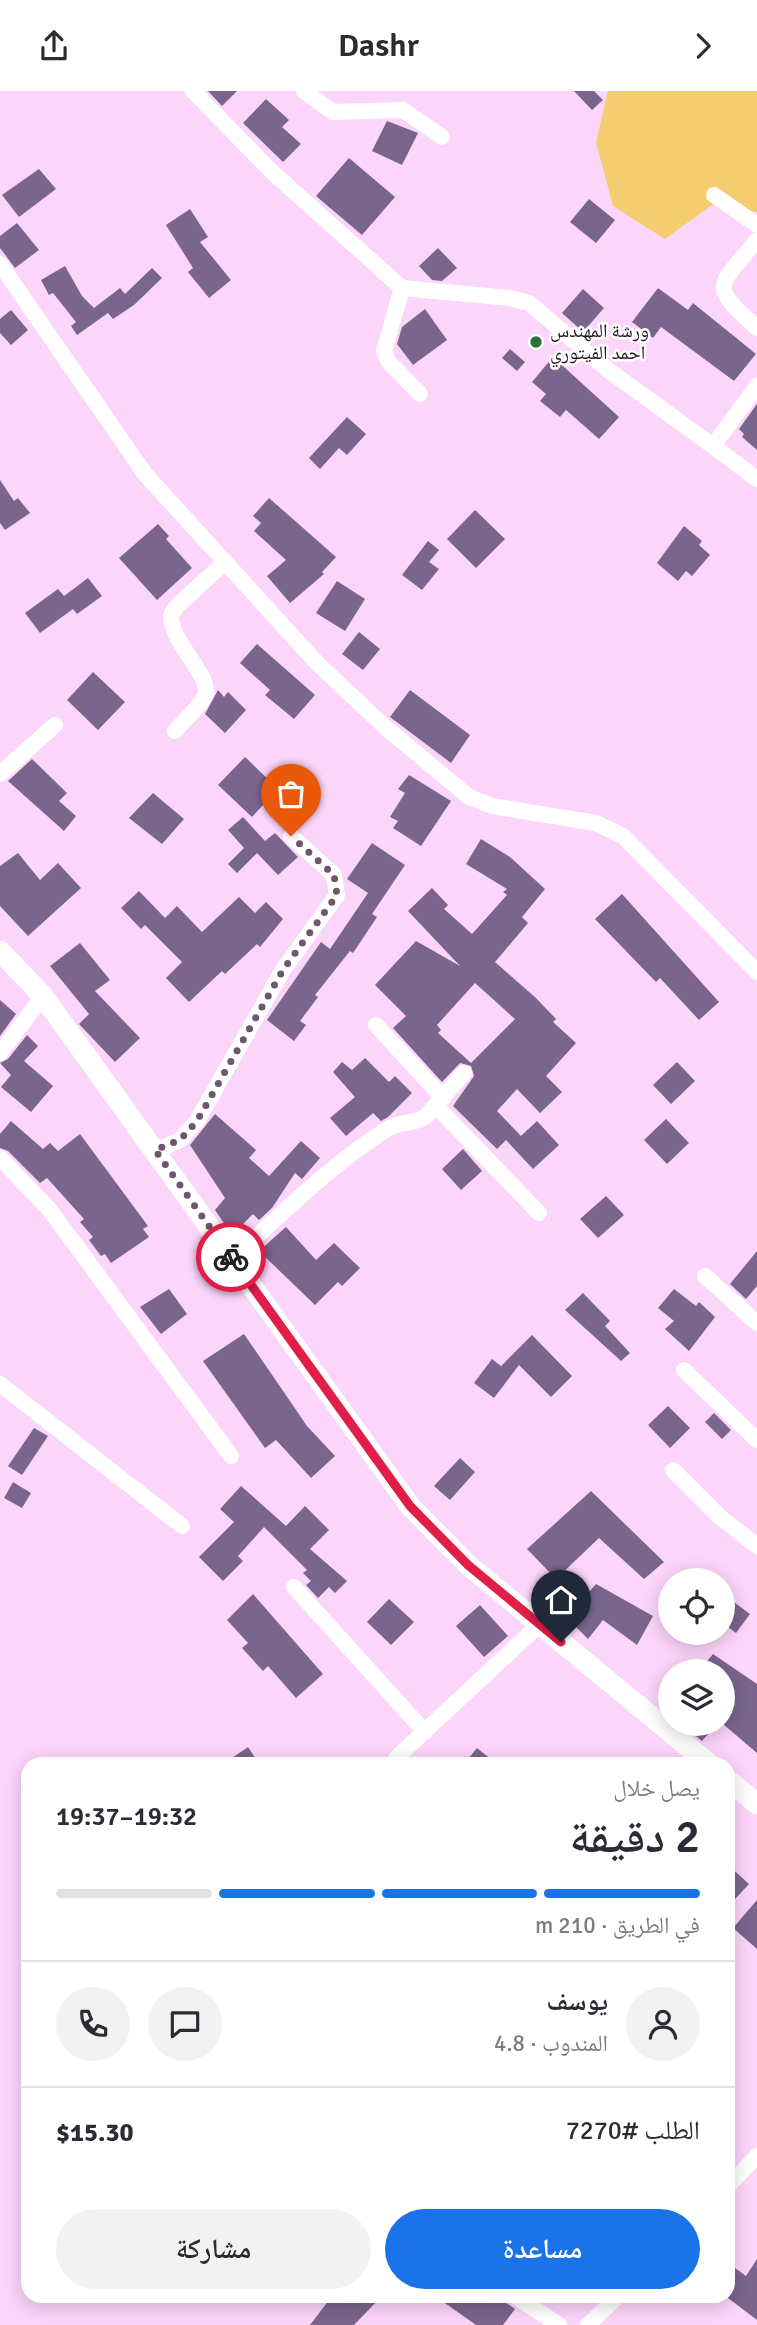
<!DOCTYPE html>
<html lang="ar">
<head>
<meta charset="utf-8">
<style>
  :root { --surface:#fff; --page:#f2f2f3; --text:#2b2b33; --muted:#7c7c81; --line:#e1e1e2; --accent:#1a73e8 }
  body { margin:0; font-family:Signika,"Noto Naskh Arabic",sans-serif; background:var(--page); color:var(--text); direction:rtl; height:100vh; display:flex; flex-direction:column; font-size:26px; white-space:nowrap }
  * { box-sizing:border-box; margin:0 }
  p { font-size:23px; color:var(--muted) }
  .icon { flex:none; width:38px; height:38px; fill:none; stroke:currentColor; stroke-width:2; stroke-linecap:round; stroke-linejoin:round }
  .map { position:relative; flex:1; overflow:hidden; direction:ltr }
  .drawer { position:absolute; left:21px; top:1666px; width:714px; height:546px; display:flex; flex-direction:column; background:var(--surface); border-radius:21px; box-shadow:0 4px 18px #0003; direction:rtl }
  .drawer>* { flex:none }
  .fabs { position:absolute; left:658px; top:1477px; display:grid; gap:14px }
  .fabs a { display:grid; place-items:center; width:77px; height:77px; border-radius:50%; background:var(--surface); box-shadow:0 4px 18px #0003; font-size:35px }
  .pin { position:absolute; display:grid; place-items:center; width:60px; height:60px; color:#fff; margin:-72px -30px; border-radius:50% 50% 50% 0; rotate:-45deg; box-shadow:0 0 7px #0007 }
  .pin .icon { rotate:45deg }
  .courier { position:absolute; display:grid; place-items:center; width:70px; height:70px; margin:-35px; border:5px solid #e11d48; border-radius:50%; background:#fff; color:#222; box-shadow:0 2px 9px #0007 }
  .headline em { font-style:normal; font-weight:600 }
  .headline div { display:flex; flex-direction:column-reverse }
  .headline { display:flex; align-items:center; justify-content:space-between; height:119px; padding:0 35px }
  h1 { font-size:46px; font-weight:600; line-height:52px }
  .bar { display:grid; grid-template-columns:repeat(4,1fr); gap:10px 7px; align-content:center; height:84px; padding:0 35px }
  .bar i { height:9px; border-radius:5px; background:var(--line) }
  .bar .current { background:var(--accent) }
  .bar p { grid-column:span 4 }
  .line { display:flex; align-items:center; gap:18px; padding:0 35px; border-top:2px solid var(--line) }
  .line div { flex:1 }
  .round { display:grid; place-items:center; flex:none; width:74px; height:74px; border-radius:37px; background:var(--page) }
  .cta { display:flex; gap:14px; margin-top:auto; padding:14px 35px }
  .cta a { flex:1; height:80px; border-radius:42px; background:var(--accent); color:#fff; font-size:28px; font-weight:600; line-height:80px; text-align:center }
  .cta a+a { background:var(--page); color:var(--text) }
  header { display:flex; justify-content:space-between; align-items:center; height:91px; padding:0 35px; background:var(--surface); font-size:32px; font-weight:600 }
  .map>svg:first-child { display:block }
  .green { fill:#f4cd6e }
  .building { fill:#7a658d; fill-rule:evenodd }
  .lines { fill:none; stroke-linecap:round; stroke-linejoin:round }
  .minor { stroke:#fff; stroke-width:16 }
  .major { stroke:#fff; stroke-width:21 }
  .done { stroke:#6e576c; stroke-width:7; stroke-dasharray:0 12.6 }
  .route { stroke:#e11d48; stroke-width:9 }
  .poi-dot { fill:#2d703a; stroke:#fff; stroke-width:2.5 }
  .labels { text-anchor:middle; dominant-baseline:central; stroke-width:5; stroke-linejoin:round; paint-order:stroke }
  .poi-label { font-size:19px; fill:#211320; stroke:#fff; text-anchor:start }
</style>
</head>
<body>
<header><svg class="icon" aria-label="forward" viewBox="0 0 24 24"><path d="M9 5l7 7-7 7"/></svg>Dashr<svg class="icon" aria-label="share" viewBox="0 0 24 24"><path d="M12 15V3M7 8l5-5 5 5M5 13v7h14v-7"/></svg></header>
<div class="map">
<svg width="757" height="2234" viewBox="0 0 757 2234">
  <rect width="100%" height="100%" fill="#fcd5fa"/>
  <path class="green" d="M608 0H757V121L712 114 665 148 613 115 596 51Z"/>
  <path class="building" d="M208 0H237L222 15Z
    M574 0H594L603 9 592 19Z
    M266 8 289 29 282 36 301 53 283 71 243 32Z
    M387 30 418 42 402 74 372 60Z
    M349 67 395 106 362 144 316 105Z
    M39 78 56 98 19 126 2 104Z
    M589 108 615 129 596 152 570 131Z
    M190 118 208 146 200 151 231 189 209 207 188 181 193 177 166 134Z
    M17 132 39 159 15 177 0 157V145Z
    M438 157 457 177 442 190 432 189 419 175Z
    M65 175 82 205 94 217 120 197 125 203 152 177 162 187 134 214 113 228 108 222 77 244 71 235 76 231 53 202 49 204 41 189Z
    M658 197 688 219 693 212 756 263 734 290 661 236 653 247 632 231Z
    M583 198 604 217 583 241 562 222Z
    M425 218 447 249 413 274 397 253 402 236Z
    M11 219 28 239 11 254 0 242V228Z
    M510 258 525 271 517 280 502 267Z
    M553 266 619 326 599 348 566 319 560 326 540 310 546 303 532 291Z
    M757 313V359L742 346 744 343 739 338Z
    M347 326 366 343 347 364 339 357 320 378 309 367Z
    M0 389 14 410 18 407 30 422 5 439 0 432Z
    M269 407 336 466 322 481 324 483 290 512 267 485 286 469 254 440 261 432 253 425Z
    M475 419 505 448 476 477 447 448Z
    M158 433 169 445 166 448 192 477 157 509 119 467Z
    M684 435 702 450 699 454 710 464 692 485 686 480 678 490 657 472Z
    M428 450 439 459 429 471 439 478 422 499 402 484Z
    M88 487 102 505 77 523 73 518 40 542 25 522 58 498 64 505Z
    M337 490 365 508 345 540 316 522Z
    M359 541 380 558 363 579 342 563Z
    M257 553 315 604 294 628 265 604 270 599 240 572Z
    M93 581 125 611 98 639 67 609Z
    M218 599 224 606 228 601 246 619 225 642 205 623Z
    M410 599 470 644 451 672 390 626Z
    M245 666 278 698 252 726 218 694Z
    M32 668 67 702 59 710 76 725 64 740 8 690Z
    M409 684 451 710 421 755 393 737 398 730 390 726 405 702 398 698Z
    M153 702 184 728 162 753 129 727Z
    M243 726 265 750 275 742 298 766 278 784 257 762 237 782 228 773 244 757 228 739Z
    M481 748 510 766 545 798 522 826 528 832 495 871 536 907 556 928 553 931 576 952 546 985 562 1001 540 1022 517 998 497 1020 521 1045 537 1030 559 1054 533 1078 506 1049 497 1058 453 1015 474 985 471 975 460 972 442 991 393 937 406 925 375 894 416 850 460 875 408 820 432 797 448 814 444 818 472 843 507 804 503 801 507 798 466 773ZM475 892 515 928 471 972 438 942 441 939 437 934Z
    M372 752 405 774 372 823 377 826 353 862 350 860 315 904 318 906 300 930 306 934 294 950 267 929 321 851 330 858 368 802 347 788Z
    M18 762 40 789 58 772 81 797 28 845 0 815V775Z
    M139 800 165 827 177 815 202 841 239 806 255 822 266 811 283 828 260 856 257 853 225 883 222 880 189 911 166 887 182 871 145 834 141 838 121 817Z
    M622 803 719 911 699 929 660 887 656 891 595 828Z
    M80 852 110 889 95 900 140 947 115 971 79 933 89 923 50 875Z
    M0 909 16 923 0 945Z
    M27 944 38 955 24 970 53 995 31 1021 1 996 11 984 0 972 8 968Z
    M365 967 389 991 395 985 412 1002 388 1026 381 1030 373 1022 346 1045 330 1027 355 1006 333 981 342 971 352 979Z
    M677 971 695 990 671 1013 653 994Z
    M215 1023 256 1059 249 1067 269 1085 301 1050 320 1067 302 1088 295 1082 272 1117 259 1129 253 1123 232 1144 215 1119 225 1107 190 1054Z
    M666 1028 689 1052 667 1073 644 1049Z
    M11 1030 43 1058 50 1052 58 1060 80 1043 148 1135 143 1138 149 1146 111 1172 105 1163 101 1165 89 1149 93 1146 80 1131 84 1128 47 1087 40 1092 8 1060 0 1057V1043Z
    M463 1058 482 1080 461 1099 442 1078Z
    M606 1105 624 1124 598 1147 580 1128Z
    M286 1136 316 1169 334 1152 360 1177 342 1195 338 1191 315 1214 259 1160Z
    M757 1160V1195L746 1208 730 1193Z
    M169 1198 187 1223 161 1243 140 1216Z
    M674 1198 696 1215 699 1211 715 1226 689 1260 665 1238 674 1230 658 1217Z
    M583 1202 610 1230 605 1235 630 1262 621 1270 565 1219Z
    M244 1243 307 1335 335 1365 311 1387 276 1349 265 1357 203 1270Z
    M532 1244 572 1285 551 1306 519 1274 494 1307 474 1292 492 1268 501 1275Z
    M668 1315 690 1337 670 1357 648 1334Z
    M714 1322 731 1339 722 1348 705 1331Z
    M34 1337 48 1345 22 1384 8 1375Z
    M460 1367 475 1381 450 1409 434 1395Z
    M13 1391 31 1402 22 1417 4 1407Z
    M241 1395 286 1435 305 1415 329 1439 310 1458 347 1490 335 1502 329 1496 318 1507 306 1494 311 1490 303 1482 307 1479 264 1436 238 1465 243 1470 223 1490 199 1466 234 1431 220 1418Z
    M591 1400 664 1471 644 1488 599 1447 556 1488 527 1458Z
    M596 1493 653 1525 637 1554 603 1529 588 1548 567 1527Z
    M253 1503 323 1583 296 1607 268 1575 263 1580 242 1557 248 1552 227 1529Z
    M723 1503 750 1523 736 1542 723 1532Z
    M389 1508 414 1531 391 1554 367 1531Z
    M480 1514 508 1545 484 1566 456 1535Z
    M713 1563 757 1593V1662L723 1633V1580H699Z
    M681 1633H717L702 1650Z
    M248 1656 259 1673H223Z
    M477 1657 497 1673H464Z
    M728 1774 749 1793 735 1808 728 1802Z
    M757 1809V1858L733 1837Z
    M757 2168V2229L728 2207V2185L735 2177 746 2185Z
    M332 2205H382L354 2234H310Z
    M435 2205H497L515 2218 503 2234H476Z"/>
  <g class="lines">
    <path class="minor" d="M193 0 272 81 402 197 384 260 388 270 420 303
      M304 0 333 21 403 19 442 46
      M714 104 757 134
      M757 149C718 197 708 193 757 237
      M0 173 145 383 317 572 385 636 469 706 492 715 596 732 623 745 757 881
      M402 197 510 207 529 212 608 279 713 355
      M757 295 713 355 757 388
      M175 640C185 629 197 618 204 607 216 588 172 555 171 525L176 516 225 471
      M0 683 55 634
      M376 934 443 1007
      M0 962 43 905
      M436 1015 539 1122
      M155 1060 180 1049 197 1030 283 879 337 804 334 784 291 745
      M0 1067 49 1118 231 1365
      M232 1168C282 1123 332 1072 389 1037 401 1030 414 1033 425 1026L464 982
      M705 1185 757 1232
      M684 1279 757 1349
      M0 1293 182 1435
      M673 1379 720 1426 757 1455
      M294 1496 425 1641
      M396 1667 540 1533
      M728 2095 757 2065
      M515 2205 559 2234
      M588 2234 618 2205"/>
    <path class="major" d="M0 860 43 905 410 1415 468 1474 709 1673
      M728 1689 757 1713"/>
  </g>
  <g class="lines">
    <path class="done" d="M231 1166 155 1059 180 1049 197 1030 283 879 337 804 334 784 291 745"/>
    <path class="route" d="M231 1166 410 1415 468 1474 561 1551"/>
  </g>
  <circle class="poi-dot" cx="536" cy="251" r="7"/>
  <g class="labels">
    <g class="poi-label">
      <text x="550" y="240">ورشة المهندس<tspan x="550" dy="22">احمد الفيتوري</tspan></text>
    </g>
  </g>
</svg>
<div class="fabs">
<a><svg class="icon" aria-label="locate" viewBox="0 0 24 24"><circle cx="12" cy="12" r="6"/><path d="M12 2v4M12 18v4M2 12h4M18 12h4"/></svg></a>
<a><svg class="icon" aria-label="layers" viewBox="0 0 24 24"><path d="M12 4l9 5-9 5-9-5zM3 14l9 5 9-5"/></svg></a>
</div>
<div class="pin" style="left:291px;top:745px;background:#ea580c"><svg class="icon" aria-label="bag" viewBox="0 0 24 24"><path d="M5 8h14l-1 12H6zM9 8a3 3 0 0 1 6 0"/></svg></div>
<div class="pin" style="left:561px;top:1551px;background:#1f2937"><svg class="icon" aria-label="home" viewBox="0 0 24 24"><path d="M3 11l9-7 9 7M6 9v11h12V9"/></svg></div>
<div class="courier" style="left:231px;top:1166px"><svg class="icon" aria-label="bike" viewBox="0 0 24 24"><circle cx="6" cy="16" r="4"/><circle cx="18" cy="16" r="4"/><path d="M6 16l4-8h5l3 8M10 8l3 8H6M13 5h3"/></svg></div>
<section class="drawer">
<div class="headline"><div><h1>2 دقيقة</h1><p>يصل خلال</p></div><em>19:32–19:37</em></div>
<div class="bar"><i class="current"></i><i class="current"></i><i class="current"></i><i></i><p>في الطريق · 210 m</p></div>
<div class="line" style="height:126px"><a class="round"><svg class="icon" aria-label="person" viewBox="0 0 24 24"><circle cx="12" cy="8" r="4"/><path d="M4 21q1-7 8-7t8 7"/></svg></a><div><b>يوسف</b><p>المندوب · 4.8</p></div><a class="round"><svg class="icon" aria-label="chat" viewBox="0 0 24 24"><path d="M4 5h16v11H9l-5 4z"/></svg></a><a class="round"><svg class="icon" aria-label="phone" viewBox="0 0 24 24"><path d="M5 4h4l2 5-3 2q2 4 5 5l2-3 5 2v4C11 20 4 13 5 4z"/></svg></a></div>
<div class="line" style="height:91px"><div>الطلب #7270</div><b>$15.30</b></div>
<div class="cta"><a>مساعدة</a><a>مشاركة</a></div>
</section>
</div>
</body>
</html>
